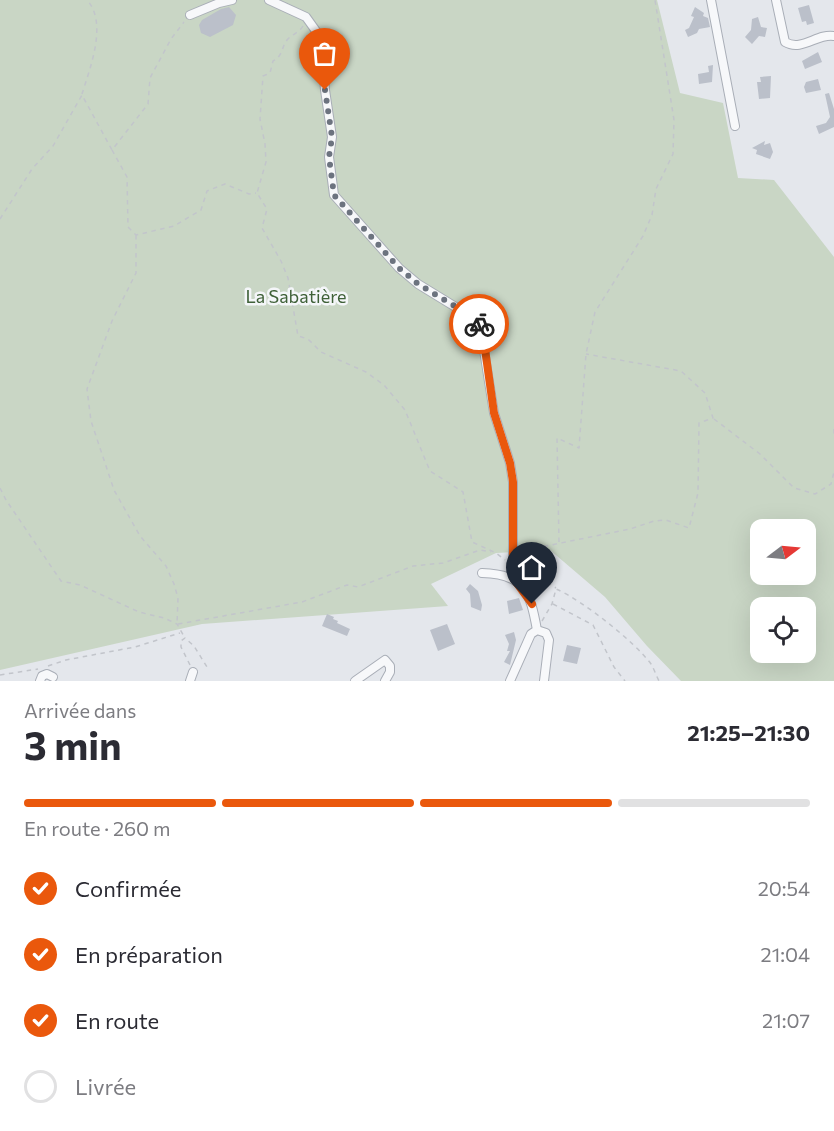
<!DOCTYPE html>
<html lang="fr">
<head>
<meta charset="utf-8">
<style>
  :root { --surface:#fff; --page:#f7f7f7; --text:#2b2b33; --muted:#7c7c81; --line:#e1e1e2; --accent:#ea580c }
  body { margin:0; font-family:Commissioner,sans-serif; background:var(--page); color:var(--text); height:100vh; display:flex; flex-direction:column; font-size:22px; white-space:nowrap }
  * { box-sizing:border-box; margin:0 }
  p { font-size:20px; color:var(--muted) }
  .icon { flex:none; width:33px; height:33px; fill:none; stroke:currentColor; stroke-width:2; stroke-linecap:round; stroke-linejoin:round }
  .map { position:relative; height:681px; overflow:hidden }
  .details { display:flex; flex-direction:column; background:var(--surface); flex:1 }
  .details>* { flex:none }
  .needle { width:39px; rotate:74deg }
  .tools { position:absolute; left:750px; top:519px; display:grid; gap:12px }
  .tools a { display:grid; place-items:center; width:66px; height:66px; border-radius:12px; background:var(--surface); box-shadow:0 6px 24px #0002; font-size:30px }
  .pin { position:absolute; display:grid; place-items:center; width:51px; height:51px; color:#fff; margin:-62px -26px; border-radius:50% 50% 50% 0; rotate:-45deg; box-shadow:0 0 6px #0007 }
  .pin .icon { rotate:45deg }
  .courier { position:absolute; display:grid; place-items:center; width:60px; height:60px; margin:-30px; border:4px solid #ea580c; border-radius:50%; background:#fff; color:#222; box-shadow:0 2px 8px #0007 }
  .overview em { font-style:normal; font-weight:700 }
  .overview div { display:flex; flex-direction:column-reverse }
  .overview { display:flex; align-items:center; justify-content:space-between; height:102px; padding:0 24px }
  h1 { font-size:39px; font-weight:700; line-height:45px }
  .bar { display:grid; grid-template-columns:repeat(4,1fr); gap:9px 6px; align-content:center; height:72px; padding:0 24px }
  .bar i { height:8px; border-radius:4px; background:var(--line) }
  .bar .active { background:var(--accent) }
  .bar p { grid-column:span 4 }
  ol { padding:0 24px; list-style:none }
  li { display:flex; align-items:center; gap:18px; height:66px }
  li p { margin-inline-start:auto }
  li .icon { padding:6px; border-radius:50%; background:var(--accent); color:#fff; stroke-width:4 }
  li:last-child { color:var(--muted) }
  li i { width:33px; height:33px; border:3px solid var(--line); border-radius:50% }
  .map>svg:first-child { display:block }
  .green { fill:#c9d6c5; fill-rule:evenodd }
  .building { fill:#bbc0ca }
  .lines { fill:none; stroke-linecap:round; stroke-linejoin:round }
  .minor-casing { stroke:#a9aeb7; stroke-width:10 }
  .path { stroke:#c2c5cb; stroke-width:1.5; stroke-dasharray:4.5 4.5; stroke-linecap:butt }
  .minor { stroke:#f7f8fa; stroke-width:8 }
  .done { stroke:#6c737f; stroke-width:6; stroke-dasharray:0 10.8 }
  .route { stroke:#ea580c; stroke-width:8 }
  .labels { text-anchor:middle; dominant-baseline:central; stroke-width:5; stroke-linejoin:round; paint-order:stroke }
  .park-label { font-size:18px; fill:#3f6138; stroke:#f4f6f9 }
</style>
</head>
<body>
<div class="map">
<svg width="834" height="681" viewBox="0 0 834 681">
  <rect width="100%" height="100%" fill="#e4e7ec"/>
  <path class="green" d="M0 0H657L680 93 723 103 738 178 774 180 834 257V681H681L647 646 605 597 550 550 496 553 431 584 448 606 202 624 0 670ZM760 530H806V574H760ZM760 608H806V652H760Z"/>
  <path class="building" d="M809 5 814 23 807 25 806 21 802 22 798 8Z
    M229 7 236 15 233 25 210 37 201 33 199 25 202 20 221 9Z
    M695 7 704 13 703 16 708 18 710 27 699 29 697 33 688 37 685 30 689 28 694 17 691 16Z
    M758 17 761 27 767 28 765 37 759 36 752 44 745 37 751 30 752 19Z
    M818 52 822 62 805 69 802 61Z
    M713 65 712 82 699 84 698 74 709 72 708 66Z
    M771 76 770 98 759 99 757 82H761L760 77Z
    M818 79 821 90 806 93 804 87 806 82Z
    M829 93 834 109V127L819 134 816 126 826 123 830 117 825 94Z
    M765 141 764 145 770 143 773 152 770 159 756 154 757 150 752 148Z
    M470 584 478 591 482 605 481 611 471 607 470 594 466 589Z
    M519 598 523 610 509 614 507 601Z
    M327 614 334 617 333 619 338 621 337 623 350 629 347 636 322 626Z
    M447 624 455 644 438 651 430 630Z
    M514 632 516 640 510 665 504 662 510 651H507L509 644 505 635Z
    M567 645 581 648 577 664 563 661Z"/>
  <g class="lines">
    <g class="minor-casing">
      <path id="minor" d="M269 0 306 17 316 31 322 52 325 90 332 137 329 157 334 195 399 268 418 284 467 314 480 325 494 413 510 463 513 482V578
        M711 0 735 126
        M776 0 785 42C802 52 817 33 834 36
        M190 15 219 3 232 0
        M482 573C524 574 530 591 537 630
        M40 681 42 676 47 674 53 677
        M190 681 193 672
        M355 681 385 660 390 666V672L385 681
        M510 681 531 634 537 630 546 633 549 640 544 681"/>
    </g>
    <path class="path" d="M303 26C299 33 292 34 287 40 281 48 283 56 273 61L270 73 263 76 260 119 265 144 266 162 257 193 267 209 262 228 281 261 288 278 298 336 308 339 321 352 366 372 384 385 405 410 430 471 463 492 472 542 496 553 505 560
      M82 94C90 68 108 23 87 0
      M112 150 127 177 128 227 136 235 174 226 201 210 207 191 225 184 249 194 256 193
      M0 219 32 169 53 146 82 95 112 150 148 104 150 78 171 39 184 22
      M136 235V273L112 321 87 389 91 421 114 490 140 536 166 566 174 584 178 598 177 624
      M714 419 760 454 794 488 815 494 831 484 834 472
      M834 429V435
      M0 488 6 500 61 581 80 585 139 612 164 618 177 624 185 638
      M559 542 557 438 579 448 586 354 595 312 643 236 652 215 656 189 673 154 674 120 655 0
      M522 562 541 547 630 529 654 521 666 520 689 528 698 493 699 423 713 418 705 393 681 371 586 354
      M522 573 545 581 556 588
      M553 604 593 625 614 667 625 681
      M542 621 552 604 556 589C582 600 634 641 651 664 654 669 656 675 659 681
      M178 624 302 602 347 585 358 587 413 566 443 563 480 550 491 552
      M190 665 181 647V641L185 638 194 646 207 667
      M48 666 66 660 135 647 180 633
      M0 675 38 669"/>
    <use href="#minor" class="minor"/>
  </g>
  <g class="lines">
    <path class="done" d="M325 90 332 137 329 157 334 195 399 268 418 284 468 314 479 324"/>
    <path class="route" d="M479 324 484 342 494 413 510 463 513 482V578L532 604"/>
  </g>
  <g class="labels">
    <g class="park-label">
      <text x="296" y="296">La Sabatière</text>
    </g>
  </g>
</svg>
<div class="tools">
<a><svg class="needle" viewBox="-14 -14 28 28"><path d="M0-13l5 13h-10z" fill="#e53935"/><path d="M0 13l5-13h-10z" fill="#7c7c81"/></svg></a>
<a><svg class="icon" aria-label="locate" viewBox="0 0 24 24"><circle cx="12" cy="12" r="6"/><path d="M12 2v4M12 18v4M2 12h4M18 12h4"/></svg></a>
</div>
<div class="pin" style="left:325px;top:90px;background:#ea580c"><svg class="icon" aria-label="bag" viewBox="0 0 24 24"><path d="M5 8h14l-1 12H6zM9 8a3 3 0 0 1 6 0"/></svg></div>
<div class="pin" style="left:532px;top:604px;background:#1f2937"><svg class="icon" aria-label="home" viewBox="0 0 24 24"><path d="M3 11l9-7 9 7M6 9v11h12V9"/></svg></div>
<div class="courier" style="left:479px;top:324px"><svg class="icon" aria-label="bike" viewBox="0 0 24 24"><circle cx="6" cy="16" r="4"/><circle cx="18" cy="16" r="4"/><path d="M6 16l4-8h5l3 8M10 8l3 8H6M13 5h3"/></svg></div>
</div>
<section class="details">
<div class="overview"><div><h1>3 min</h1><p>Arrivée dans</p></div><em>21:25–21:30</em></div>
<div class="bar"><i class="active"></i><i class="active"></i><i class="active"></i><i></i><p>En route · 260 m</p></div>
<ol>
<li><svg class="icon" aria-label="check" viewBox="0 0 24 24"><path d="M5 12l5 5 9-10"/></svg>Confirmée<p>20:54</p></li>
<li><svg class="icon" aria-label="check" viewBox="0 0 24 24"><path d="M5 12l5 5 9-10"/></svg>En préparation<p>21:04</p></li>
<li><svg class="icon" aria-label="check" viewBox="0 0 24 24"><path d="M5 12l5 5 9-10"/></svg>En route<p>21:07</p></li>
<li><i></i>Livrée</li>
</ol>
</section>
</body>
</html>
